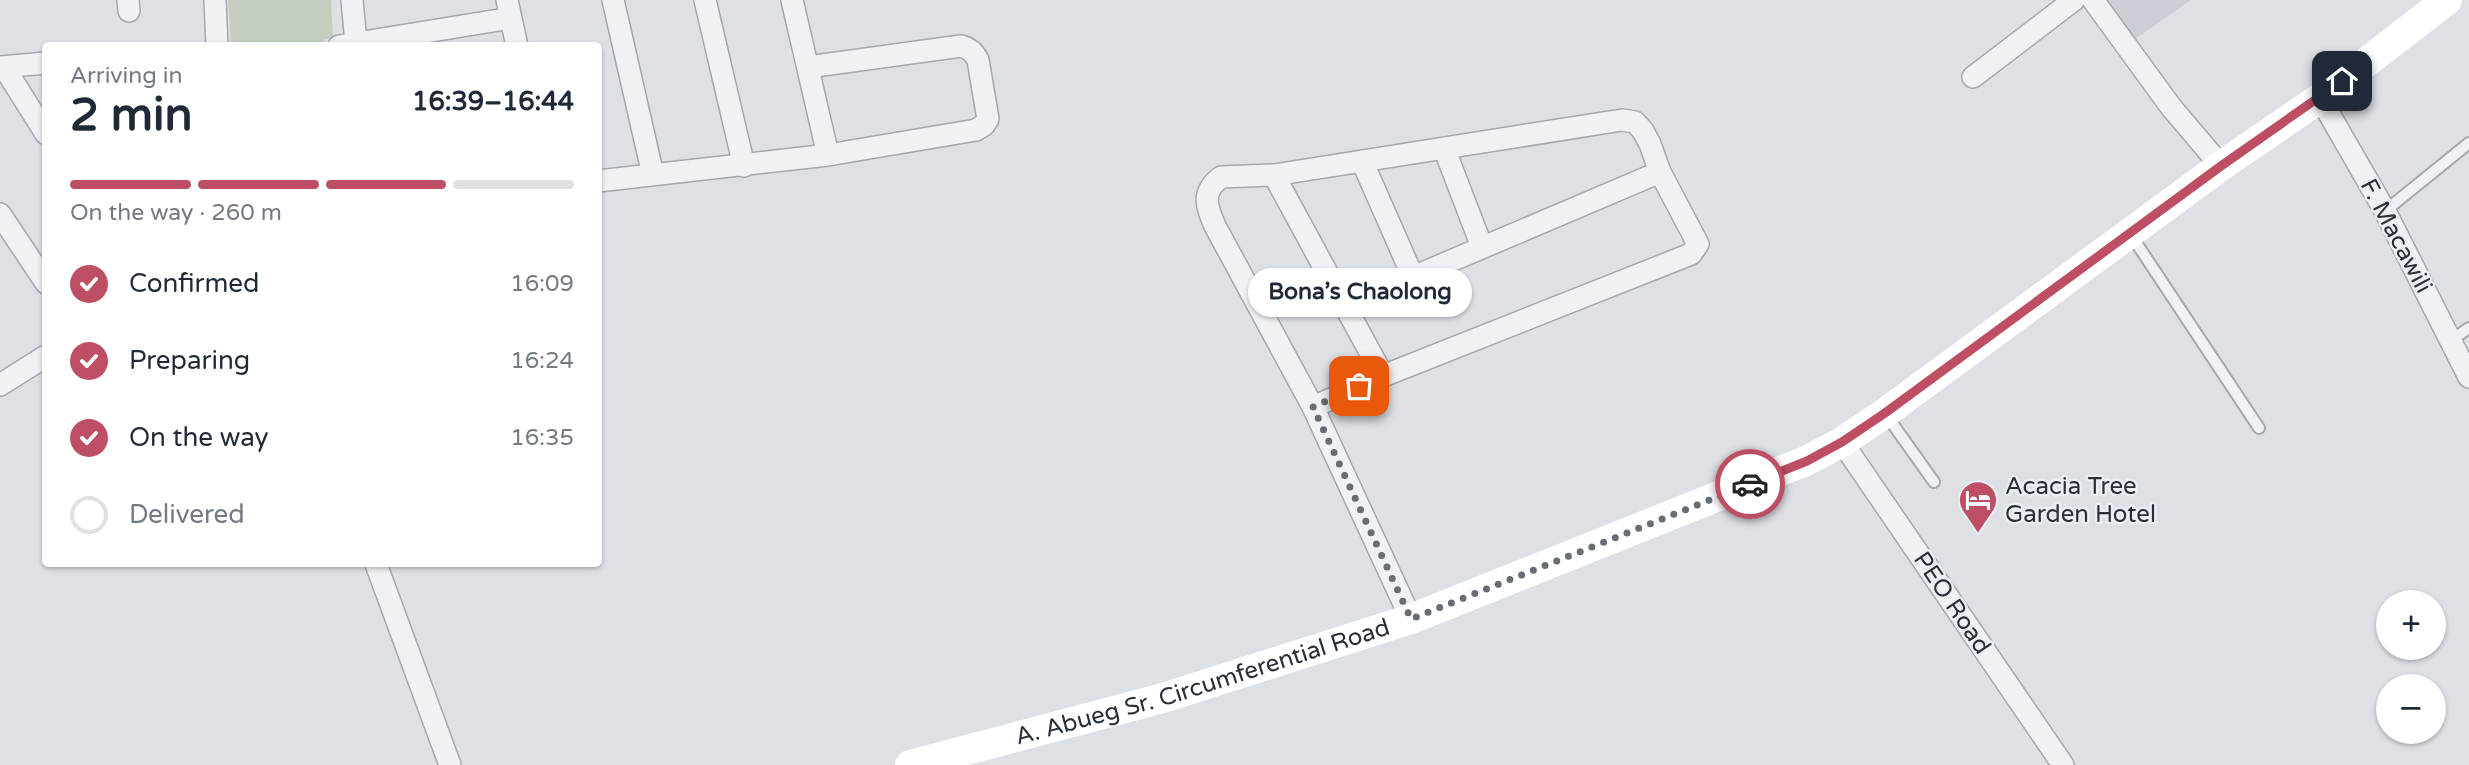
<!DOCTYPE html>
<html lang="en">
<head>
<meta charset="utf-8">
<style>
  :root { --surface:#fff; --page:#f2f2f3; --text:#1f2937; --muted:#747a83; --line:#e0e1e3; --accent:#bd4e63 }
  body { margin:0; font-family:"Varela Round",sans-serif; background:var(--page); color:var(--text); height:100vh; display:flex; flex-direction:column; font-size:26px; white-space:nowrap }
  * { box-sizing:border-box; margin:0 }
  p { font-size:23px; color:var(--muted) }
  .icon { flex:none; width:38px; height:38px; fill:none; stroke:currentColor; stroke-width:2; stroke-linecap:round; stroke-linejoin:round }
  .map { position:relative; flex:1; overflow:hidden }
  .panel { position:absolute; left:42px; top:42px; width:560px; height:525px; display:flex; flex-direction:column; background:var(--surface); border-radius:7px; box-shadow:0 2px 5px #0004 }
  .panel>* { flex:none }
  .buttons { position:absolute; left:2376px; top:590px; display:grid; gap:14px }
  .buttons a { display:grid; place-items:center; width:70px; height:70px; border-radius:50%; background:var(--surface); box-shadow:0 2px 5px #0004; font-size:35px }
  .pin { position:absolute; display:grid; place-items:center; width:60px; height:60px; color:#fff; margin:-30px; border-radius:14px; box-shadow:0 4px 10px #0006 }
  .courier { position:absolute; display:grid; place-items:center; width:70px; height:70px; margin:-35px; border:5px solid #bd4e63; border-radius:50%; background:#fff; color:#222; box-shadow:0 2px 9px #0007 }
  .bubble { position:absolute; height:49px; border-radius:24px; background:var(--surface); box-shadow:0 2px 5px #0004; font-size:23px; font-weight:700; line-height:49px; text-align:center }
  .headline em { font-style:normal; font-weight:700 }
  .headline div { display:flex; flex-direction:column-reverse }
  .headline { display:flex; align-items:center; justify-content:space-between; height:119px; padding:0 28px }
  h1 { font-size:46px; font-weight:700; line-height:52px }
  .bar { display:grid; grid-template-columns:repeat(4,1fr); gap:10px 7px; align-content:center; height:84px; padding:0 28px }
  .bar i { height:9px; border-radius:5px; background:var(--line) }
  .bar .active { background:var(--accent) }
  .bar p { grid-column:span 4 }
  ol { padding:0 28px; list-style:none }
  li { display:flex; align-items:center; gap:21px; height:77px }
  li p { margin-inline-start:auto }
  li .icon { padding:7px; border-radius:50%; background:var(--accent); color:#fff; stroke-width:4 }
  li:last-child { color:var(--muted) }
  li i { width:38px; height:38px; border:4px solid var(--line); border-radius:50% }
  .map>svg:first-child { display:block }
  .built { fill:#cbcfd5 }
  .green { fill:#c3cebf }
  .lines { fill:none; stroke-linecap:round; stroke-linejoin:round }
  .lane-casing { stroke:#a3a7ae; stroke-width:14 }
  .street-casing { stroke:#a3a7ae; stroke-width:24 }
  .lane { stroke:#eff1f4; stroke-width:10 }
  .street { stroke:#eff1f4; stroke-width:21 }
  .secondary { stroke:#fff; stroke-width:30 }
  .done { stroke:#676d75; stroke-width:7; stroke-dasharray:0 12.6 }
  .route { stroke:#bd4e63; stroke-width:9 }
  .labels { text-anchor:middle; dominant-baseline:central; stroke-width:5; stroke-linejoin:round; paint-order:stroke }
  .street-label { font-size:24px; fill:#282f39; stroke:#ebeff3 }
  .poi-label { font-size:24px; fill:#282f39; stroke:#ebeff3; text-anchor:start }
</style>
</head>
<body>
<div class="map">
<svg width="2469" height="765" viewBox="0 0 2469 765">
  <rect width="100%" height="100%" fill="#dde0e5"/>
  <path class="built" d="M2101 0H2191L2131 42Z"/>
  <path class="green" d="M228 0H331L333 38 324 39V43L231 45Z"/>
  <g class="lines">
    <g class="lane-casing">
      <path id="lane" d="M2385 211 2469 143
        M2131 235 2259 428
        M2450 341 2469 328
        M1887 416 1934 482"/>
    </g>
    <g class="street-casing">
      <path id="street" d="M128 0 129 11
        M215 0 217 46
        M352 0 356 43
        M507 0 517 46
        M613 0 653 175
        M705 0 744 166
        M792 0 828 155
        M2093 0 2171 107 2221 166
        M339 46 511 18
        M0 67 46 63
        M4 67 46 134
        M1973 77 2074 0
        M2320 98 2385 211 2469 377
        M1444 148 1482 247
        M1362 161 1413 277
        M1274 175 1383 376
        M598 181 828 155 976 130 984 125 988 119 978 60C974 52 969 48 961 46L808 67
        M0 214 46 283
        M1345 306 1660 172
        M0 385 46 356
        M1313 407 1383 376 1691 254 1698 244 1660 172 1650 144 1643 131 1635 122 1622 120 1274 175 1221 177C1201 193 1206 205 1215 226L1313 407 1411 619
        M1842 442 2063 765
        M376 564 450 765"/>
    </g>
    <use href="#lane" class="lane"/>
    <use href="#street" class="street"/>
    <path class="secondary" id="s1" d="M910 765 1163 698 1411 619 1806 461 1842 442 1885 413 2221 166 2320 98 2447 0"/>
  </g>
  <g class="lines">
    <path class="done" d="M1359 386 1313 407 1411 619 1750 484"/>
    <path class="route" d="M1750 484 1807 461 1842 442 1885 413 2221 166 2342 81"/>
  </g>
  <defs>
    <g id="hotel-pin" transform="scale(2.0125)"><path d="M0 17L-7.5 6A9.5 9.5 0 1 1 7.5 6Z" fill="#bd4e63" stroke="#ebeff3"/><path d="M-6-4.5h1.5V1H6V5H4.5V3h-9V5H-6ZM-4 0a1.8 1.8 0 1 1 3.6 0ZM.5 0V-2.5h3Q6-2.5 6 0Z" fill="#fff"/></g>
  </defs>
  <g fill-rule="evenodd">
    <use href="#hotel-pin" x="1978" y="500"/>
  </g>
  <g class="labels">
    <g class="street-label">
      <text transform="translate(2396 236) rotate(62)">F. Macawili</text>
      <text transform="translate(1952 603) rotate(56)">PEO Road</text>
      <text stroke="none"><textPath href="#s1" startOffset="304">A. Abueg Sr. Circumferential Road</textPath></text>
    </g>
    <g class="poi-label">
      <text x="2005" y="486">Acacia Tree<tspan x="2005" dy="28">Garden Hotel</tspan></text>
    </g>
  </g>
</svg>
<div class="buttons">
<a>+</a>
<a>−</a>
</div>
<div class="pin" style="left:1359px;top:386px;background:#ea580c"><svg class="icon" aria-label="bag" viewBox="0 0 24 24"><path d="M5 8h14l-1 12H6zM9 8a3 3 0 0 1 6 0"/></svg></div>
<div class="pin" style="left:2342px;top:81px;background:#1f2937"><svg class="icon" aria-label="home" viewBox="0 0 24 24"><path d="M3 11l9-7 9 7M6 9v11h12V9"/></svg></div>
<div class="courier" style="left:1750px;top:484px"><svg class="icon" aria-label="car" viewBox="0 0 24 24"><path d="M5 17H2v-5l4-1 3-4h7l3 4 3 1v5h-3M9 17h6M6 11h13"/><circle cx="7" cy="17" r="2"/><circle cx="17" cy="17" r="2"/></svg></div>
<div class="bubble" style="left:1248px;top:268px;width:224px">Bona’s Chaolong</div>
<section class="panel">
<div class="headline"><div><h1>2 min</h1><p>Arriving in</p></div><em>16:39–16:44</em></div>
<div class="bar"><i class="active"></i><i class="active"></i><i class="active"></i><i></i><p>On the way · 260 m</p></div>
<ol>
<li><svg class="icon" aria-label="check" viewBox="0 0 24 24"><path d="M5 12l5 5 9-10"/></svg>Confirmed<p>16:09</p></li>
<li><svg class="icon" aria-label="check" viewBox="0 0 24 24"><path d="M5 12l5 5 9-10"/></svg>Preparing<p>16:24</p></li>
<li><svg class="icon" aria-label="check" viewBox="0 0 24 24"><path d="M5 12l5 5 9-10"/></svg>On the way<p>16:35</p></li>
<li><i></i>Delivered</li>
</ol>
</section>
</div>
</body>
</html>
